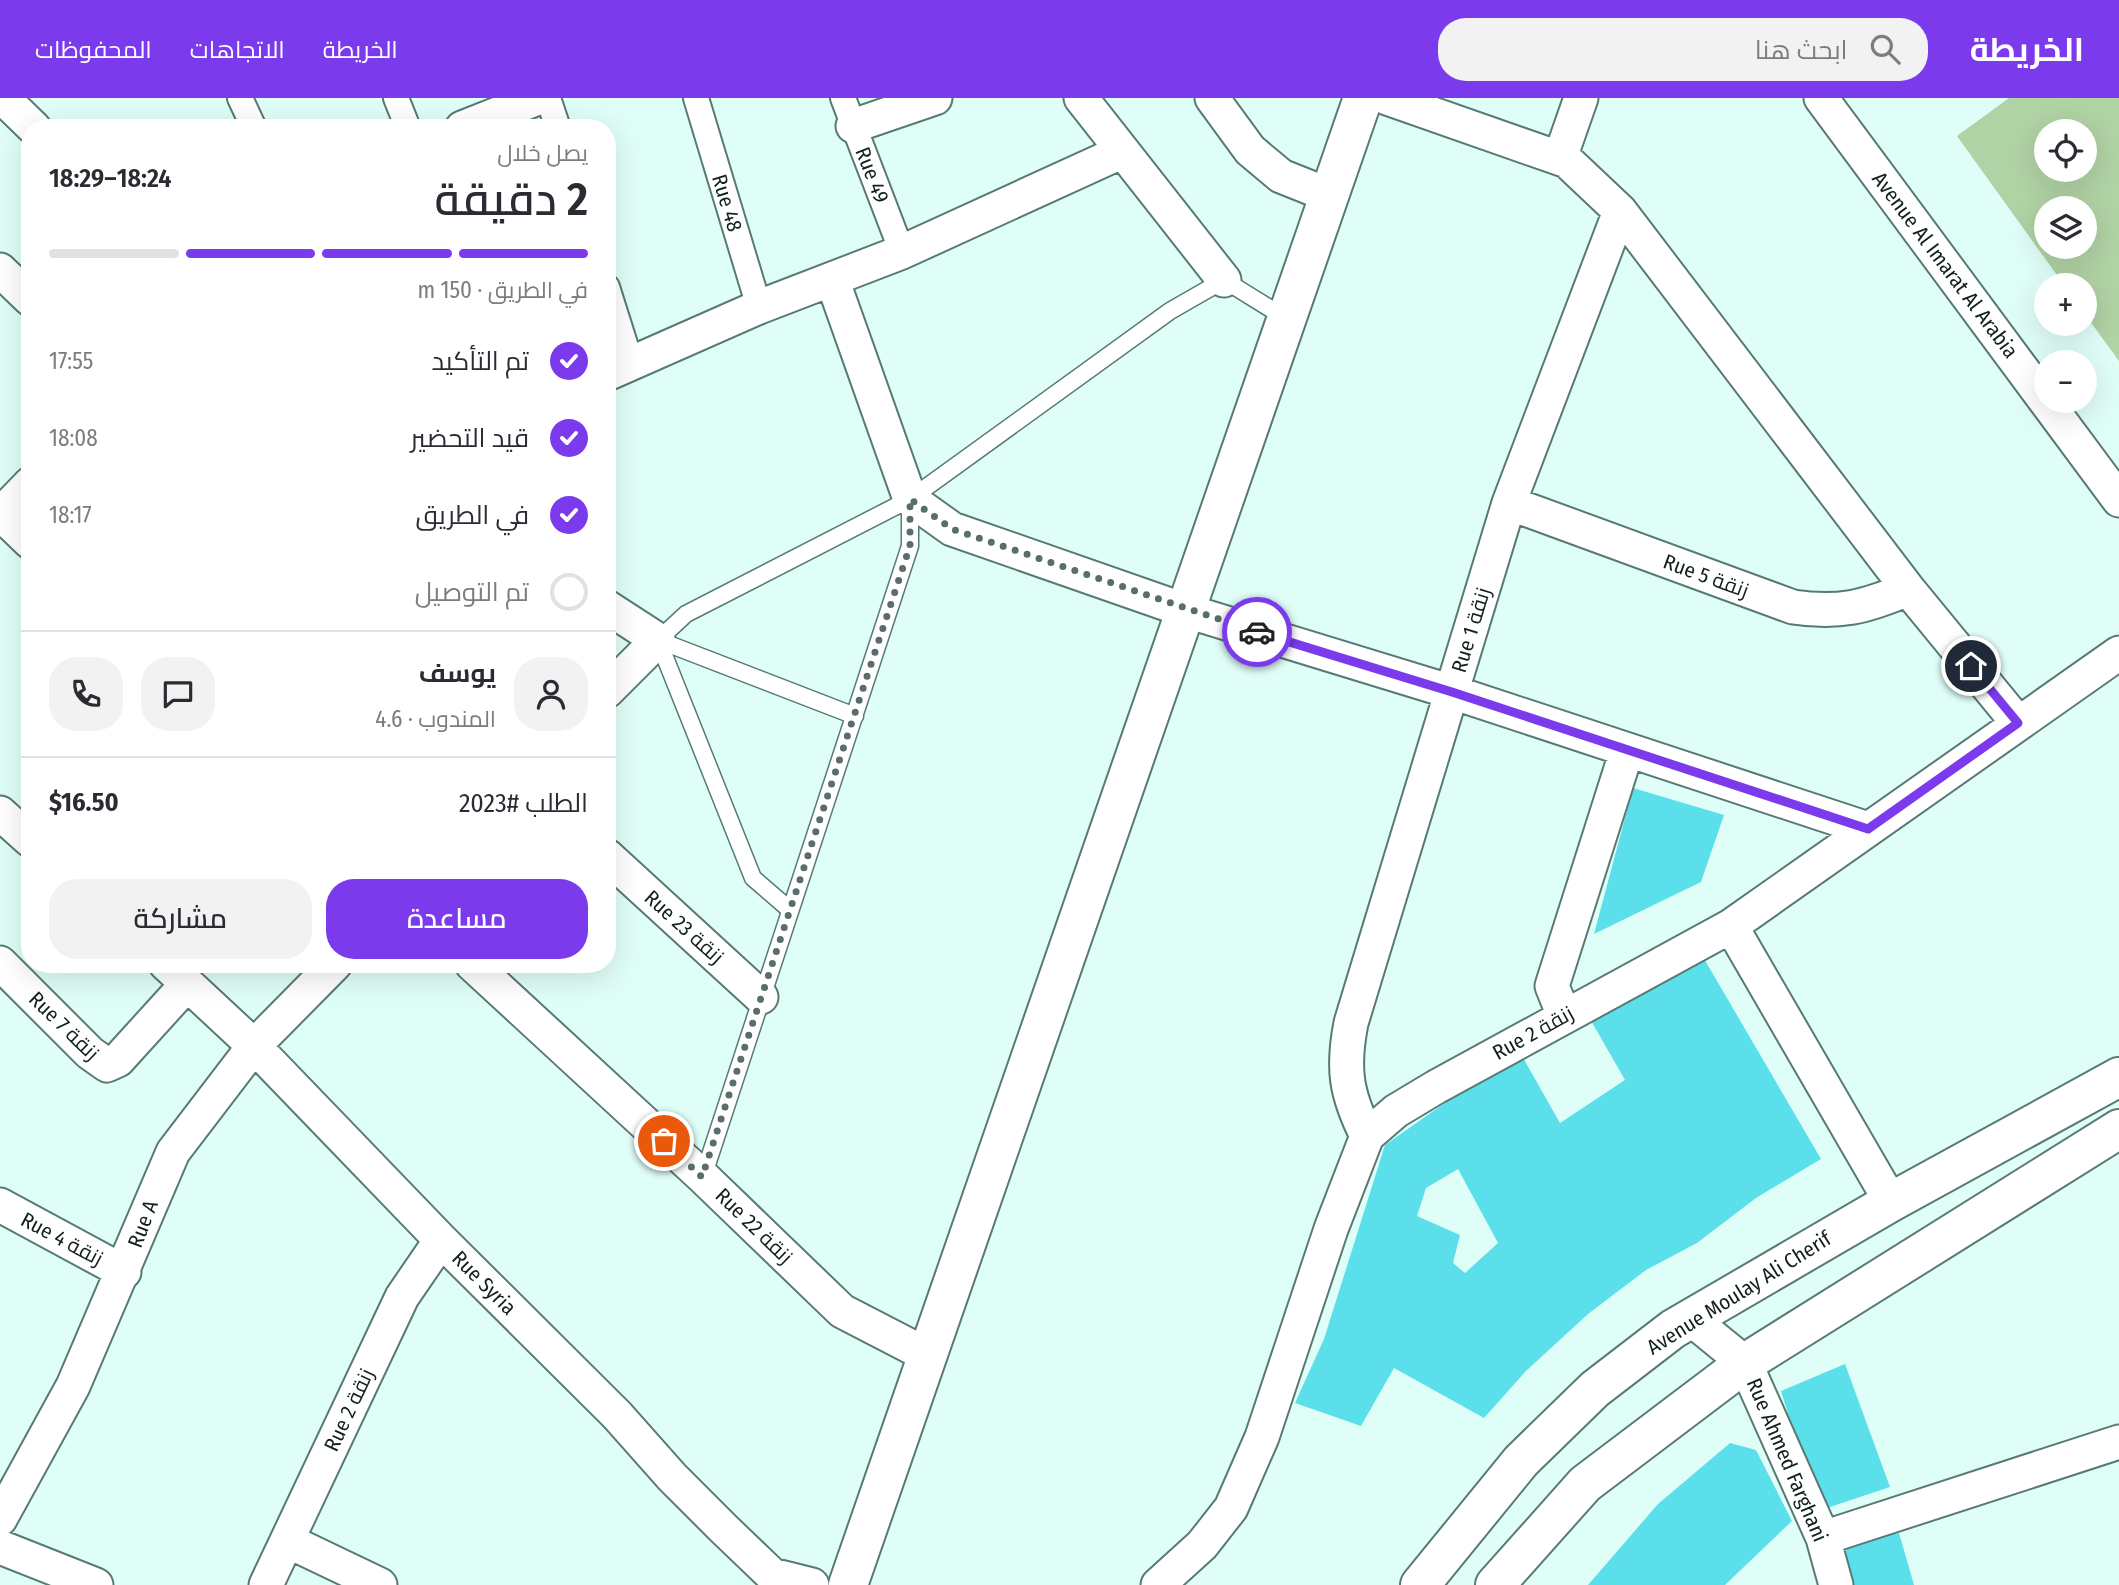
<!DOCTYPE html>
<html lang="ar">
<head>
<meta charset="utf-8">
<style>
  :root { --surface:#fff; --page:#f2f2f3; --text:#2b2b33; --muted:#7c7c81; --line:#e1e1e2; --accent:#7c3aed }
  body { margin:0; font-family:"Fira Sans Condensed",Cairo,sans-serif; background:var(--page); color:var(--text); direction:rtl; height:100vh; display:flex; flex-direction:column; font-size:26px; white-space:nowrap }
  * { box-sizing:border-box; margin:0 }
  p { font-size:23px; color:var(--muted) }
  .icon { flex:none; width:38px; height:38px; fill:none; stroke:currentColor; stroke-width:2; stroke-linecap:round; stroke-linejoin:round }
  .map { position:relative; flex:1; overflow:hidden; direction:ltr }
  .side { position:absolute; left:21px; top:21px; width:595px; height:854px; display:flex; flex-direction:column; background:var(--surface); border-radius:28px; box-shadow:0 7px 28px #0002; direction:rtl }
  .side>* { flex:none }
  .tools { position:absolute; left:2034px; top:21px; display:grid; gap:14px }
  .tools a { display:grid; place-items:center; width:63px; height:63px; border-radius:50%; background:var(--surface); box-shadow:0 7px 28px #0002; font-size:35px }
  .pin { position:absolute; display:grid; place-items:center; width:60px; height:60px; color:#fff; margin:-30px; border:4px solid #fff; border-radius:50%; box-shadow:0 2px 7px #0007 }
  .courier { position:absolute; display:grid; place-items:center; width:70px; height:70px; margin:-35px; border:5px solid #7c3aed; border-radius:50%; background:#fff; color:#222; box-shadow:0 2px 9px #0007 }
  .summary em { font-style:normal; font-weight:600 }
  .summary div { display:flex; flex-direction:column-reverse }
  .summary { display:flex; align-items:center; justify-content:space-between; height:119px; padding:0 28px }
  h1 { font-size:46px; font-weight:600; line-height:52px }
  .bar { display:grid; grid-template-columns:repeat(4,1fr); gap:10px 7px; align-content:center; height:84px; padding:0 28px }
  .bar i { height:9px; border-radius:5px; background:var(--line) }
  .bar .active { background:var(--accent) }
  .bar p { grid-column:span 4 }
  .line { display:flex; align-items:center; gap:18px; padding:0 28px; border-top:2px solid var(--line) }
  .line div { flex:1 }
  .round { display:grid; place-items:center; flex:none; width:74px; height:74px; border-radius:28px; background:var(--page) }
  ol { padding:0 28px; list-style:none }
  li { display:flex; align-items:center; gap:21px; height:77px }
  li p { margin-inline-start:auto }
  li .icon { padding:7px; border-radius:50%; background:var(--accent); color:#fff; stroke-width:4 }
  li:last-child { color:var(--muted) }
  li i { width:38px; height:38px; border:4px solid var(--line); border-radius:50% }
  .button { display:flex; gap:14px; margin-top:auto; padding:14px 28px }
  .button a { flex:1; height:80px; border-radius:28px; background:var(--accent); color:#fff; font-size:28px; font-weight:600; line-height:80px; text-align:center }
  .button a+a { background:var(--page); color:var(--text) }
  header { display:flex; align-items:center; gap:42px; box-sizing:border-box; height:98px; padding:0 35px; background:var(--accent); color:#fff }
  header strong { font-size:33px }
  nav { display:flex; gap:38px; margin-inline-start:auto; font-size:24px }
  .search { width:490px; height:63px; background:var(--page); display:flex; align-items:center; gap:18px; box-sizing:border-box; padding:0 24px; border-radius:28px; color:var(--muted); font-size:26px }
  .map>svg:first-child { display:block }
  .green { fill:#b0d2a4; fill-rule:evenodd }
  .building { fill:#5bdfeb; fill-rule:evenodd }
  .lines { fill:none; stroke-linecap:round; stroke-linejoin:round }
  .service-casing { stroke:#587a74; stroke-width:19 }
  .pedestrian-casing { stroke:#587a74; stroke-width:28 }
  .minor-casing { stroke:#587a74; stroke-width:37 }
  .tertiary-casing { stroke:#587a74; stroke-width:42 }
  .secondary-casing { stroke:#587a74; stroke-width:42 }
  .service { stroke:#fff; stroke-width:16 }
  .pedestrian { stroke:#fff; stroke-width:24 }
  .minor { stroke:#fff; stroke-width:33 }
  .tertiary { stroke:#fff; stroke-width:38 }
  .secondary { stroke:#fff; stroke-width:38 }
  .done { stroke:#596e6a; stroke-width:7; stroke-dasharray:0 12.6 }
  .route { stroke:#7c3aed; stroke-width:9 }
  .labels { text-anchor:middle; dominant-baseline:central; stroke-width:6; stroke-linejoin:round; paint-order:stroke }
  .street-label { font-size:21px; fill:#11201d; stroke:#fff }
</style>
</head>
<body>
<header>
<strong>الخريطة</strong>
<div class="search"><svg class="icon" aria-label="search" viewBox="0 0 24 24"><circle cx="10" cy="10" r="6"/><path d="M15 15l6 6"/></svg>ابحث هنا</div>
<nav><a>الخريطة</a><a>الاتجاهات</a><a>المحفوظات</a></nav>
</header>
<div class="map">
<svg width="2119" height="1487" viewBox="0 0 2119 1487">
  <rect width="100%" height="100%" fill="#e0fef8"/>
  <path class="green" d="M2009 0H2119V263L2084 215V187H2064L1957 38ZM2046 33H2084V72H2046ZM2046 110H2084V149H2046Z"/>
  <path class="building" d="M1633 690 1724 717 1701 784 1594 836Z
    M1703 859 1821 1061 1756 1100 1697 1145 1646 1172 1588 1216 1526 1273 1484 1320 1394 1270 1361 1328 1295 1305 1324 1241 1385 1047 1449 1002 1522 958 1560 1025 1625 982 1590 921 1640 897ZM1458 1071 1498 1145 1465 1175 1453 1165 1460 1137 1417 1118 1426 1090Z
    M1845 1266 1890 1389 1827 1410 1801 1358 1781 1293Z
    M1730 1345 1756 1352 1792 1423 1725 1487H1588L1658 1406Z
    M1899 1435 1914 1487H1854L1842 1446Z"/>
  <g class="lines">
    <g class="service-casing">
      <path id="service" d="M658 542 686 516 910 401 1170 213 1224 182 1287 221
        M658 542 753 780 790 812
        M658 542 855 618
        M703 1079 910 448V401"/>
    </g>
    <g class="pedestrian-casing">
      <path id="pedestrian" d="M240 0 254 30
        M396 0 408 30
        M548 0 558 30
        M696 0 759 209
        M843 0 902 154
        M607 189 631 265"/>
    </g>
    <g class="minor-casing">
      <path id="minor" d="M3 0 34 30
        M1081 0 1224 182
        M1212 0 1250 52 1281 78 1331 98
        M1387 0 1567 63 1620 113 1908 491 2018 625
        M1821 0 2119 402
        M853 28 935 0
        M462 30 538 0
        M1560 60 1581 0
        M0 172 30 201
        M832 181 910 401 952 431 1187 513 1452 594 1868 731
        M607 276 759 209 902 154 1121 54
        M1509 405 1793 509C1839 516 1865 509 1908 491
        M0 415 30 444
        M0 417 30 386
        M607 509 658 542 607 593
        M0 715 30 742
        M607 758 761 899
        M1731 828 1891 1104
        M0 865 90 955 107 967 118 962 187 886
        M166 866 254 948 441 1142 617 1317 672 1379 723 1430 772 1477 812 1487
        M472 866 703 1079 842 1213 927 1257
        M1564 918 1552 888 1627 652
        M1367 1038C1346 996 1342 971 1351 925L1509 405 1620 113
        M0 1107 124 1174
        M1691 1221 1745 1265 1823 1440 1836 1487
        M0 1421 73 1288 173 1054 254 948 335 866
        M1823 1440 2119 1344
        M288 1443 380 1487
        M0 1449 96 1487
        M266 1487 402 1199 441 1142
        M1158 1487 1202 1447 1231 1410 1262 1339 1331 1131 1367 1038 1396 1013 1436 989 1731 828 2119 555"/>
    </g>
    <g class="tertiary-casing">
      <path id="tertiary" d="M848 1487 1363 0"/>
    </g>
    <g class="secondary-casing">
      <path id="secondary" d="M1420 1487 1521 1363 1595 1291 1673 1231 1891 1104 2119 979
        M1495 1487 1585 1386 1745 1265 2119 1031"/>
    </g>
    <use href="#service" class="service"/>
    <use href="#pedestrian" class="pedestrian"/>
    <use href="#minor" class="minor"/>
    <use href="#tertiary" class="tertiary"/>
    <use href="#secondary" class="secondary"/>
  </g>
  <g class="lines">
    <path class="done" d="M664 1043 702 1079 910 448V401L952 431 1257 534"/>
    <path class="route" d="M1257 534 1452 594 1868 731 2018 625 1971 568"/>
  </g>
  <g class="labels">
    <g class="street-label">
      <text transform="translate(872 77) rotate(69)">Rue 49</text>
      <text transform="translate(727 105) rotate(73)">Rue 48</text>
      <text transform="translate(1945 167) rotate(53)">Avenue Al Imarat Al Arabia</text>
      <text transform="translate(1706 478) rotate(20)">Rue 5 زنقة</text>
      <text transform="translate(1471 532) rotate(-73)">Rue 1 زنقة</text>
      <text transform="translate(684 829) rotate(42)">Rue 23 زنقة</text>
      <text transform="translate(64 928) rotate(44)">Rue 7 زنقة</text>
      <text transform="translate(1533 935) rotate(-29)">Rue 2 زنقة</text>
      <text transform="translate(143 1126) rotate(-69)">Rue A</text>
      <text transform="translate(754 1128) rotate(44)">Rue 22 زنقة</text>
      <text transform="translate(62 1141) rotate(28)">Rue 4 زنقة</text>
      <text transform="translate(484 1185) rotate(45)">Rue Syria</text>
      <text transform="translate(1739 1195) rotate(-32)">Avenue Moulay Ali Cherif</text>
      <text transform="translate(349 1312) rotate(-65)">Rue 2 زنقة</text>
      <text transform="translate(1787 1362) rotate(67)">Rue Ahmed Farghani</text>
    </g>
  </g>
</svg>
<div class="tools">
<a><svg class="icon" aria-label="locate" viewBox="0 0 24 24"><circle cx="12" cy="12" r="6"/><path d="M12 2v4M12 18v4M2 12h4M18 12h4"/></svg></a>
<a><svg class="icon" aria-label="layers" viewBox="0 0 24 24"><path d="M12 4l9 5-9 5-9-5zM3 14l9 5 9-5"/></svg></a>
<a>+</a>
<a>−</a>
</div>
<div class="pin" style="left:664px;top:1043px;background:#ea580c"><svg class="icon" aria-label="bag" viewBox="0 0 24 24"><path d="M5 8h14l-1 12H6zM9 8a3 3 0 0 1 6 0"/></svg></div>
<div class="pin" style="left:1971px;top:568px;background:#1f2937"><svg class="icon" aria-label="home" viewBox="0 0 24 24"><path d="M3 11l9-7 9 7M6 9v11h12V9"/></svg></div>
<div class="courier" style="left:1257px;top:534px"><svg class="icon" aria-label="car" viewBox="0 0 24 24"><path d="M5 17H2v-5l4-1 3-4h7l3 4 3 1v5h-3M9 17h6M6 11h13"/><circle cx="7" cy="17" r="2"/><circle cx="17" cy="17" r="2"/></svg></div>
<section class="side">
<div class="summary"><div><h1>2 دقيقة</h1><p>يصل خلال</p></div><em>18:24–18:29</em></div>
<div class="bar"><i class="active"></i><i class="active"></i><i class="active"></i><i></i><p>في الطريق · 150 m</p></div>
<ol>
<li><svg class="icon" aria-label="check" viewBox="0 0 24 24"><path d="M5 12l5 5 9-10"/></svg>تم التأكيد<p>17:55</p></li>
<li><svg class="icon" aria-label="check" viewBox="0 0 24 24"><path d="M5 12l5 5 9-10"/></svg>قيد التحضير<p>18:08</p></li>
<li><svg class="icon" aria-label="check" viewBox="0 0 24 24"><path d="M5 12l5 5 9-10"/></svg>في الطريق<p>18:17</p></li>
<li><i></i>تم التوصيل</li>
</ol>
<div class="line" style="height:126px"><a class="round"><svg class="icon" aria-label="person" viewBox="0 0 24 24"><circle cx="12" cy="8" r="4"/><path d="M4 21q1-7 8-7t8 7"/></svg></a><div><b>يوسف</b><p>المندوب · 4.6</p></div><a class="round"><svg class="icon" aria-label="chat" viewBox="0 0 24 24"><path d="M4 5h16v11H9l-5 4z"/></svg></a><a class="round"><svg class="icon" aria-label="phone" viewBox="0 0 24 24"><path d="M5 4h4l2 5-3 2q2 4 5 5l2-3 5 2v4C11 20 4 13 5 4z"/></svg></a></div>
<div class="line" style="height:91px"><div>الطلب #2023</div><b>$16.50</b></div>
<div class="button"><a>مساعدة</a><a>مشاركة</a></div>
</section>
</div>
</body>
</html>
